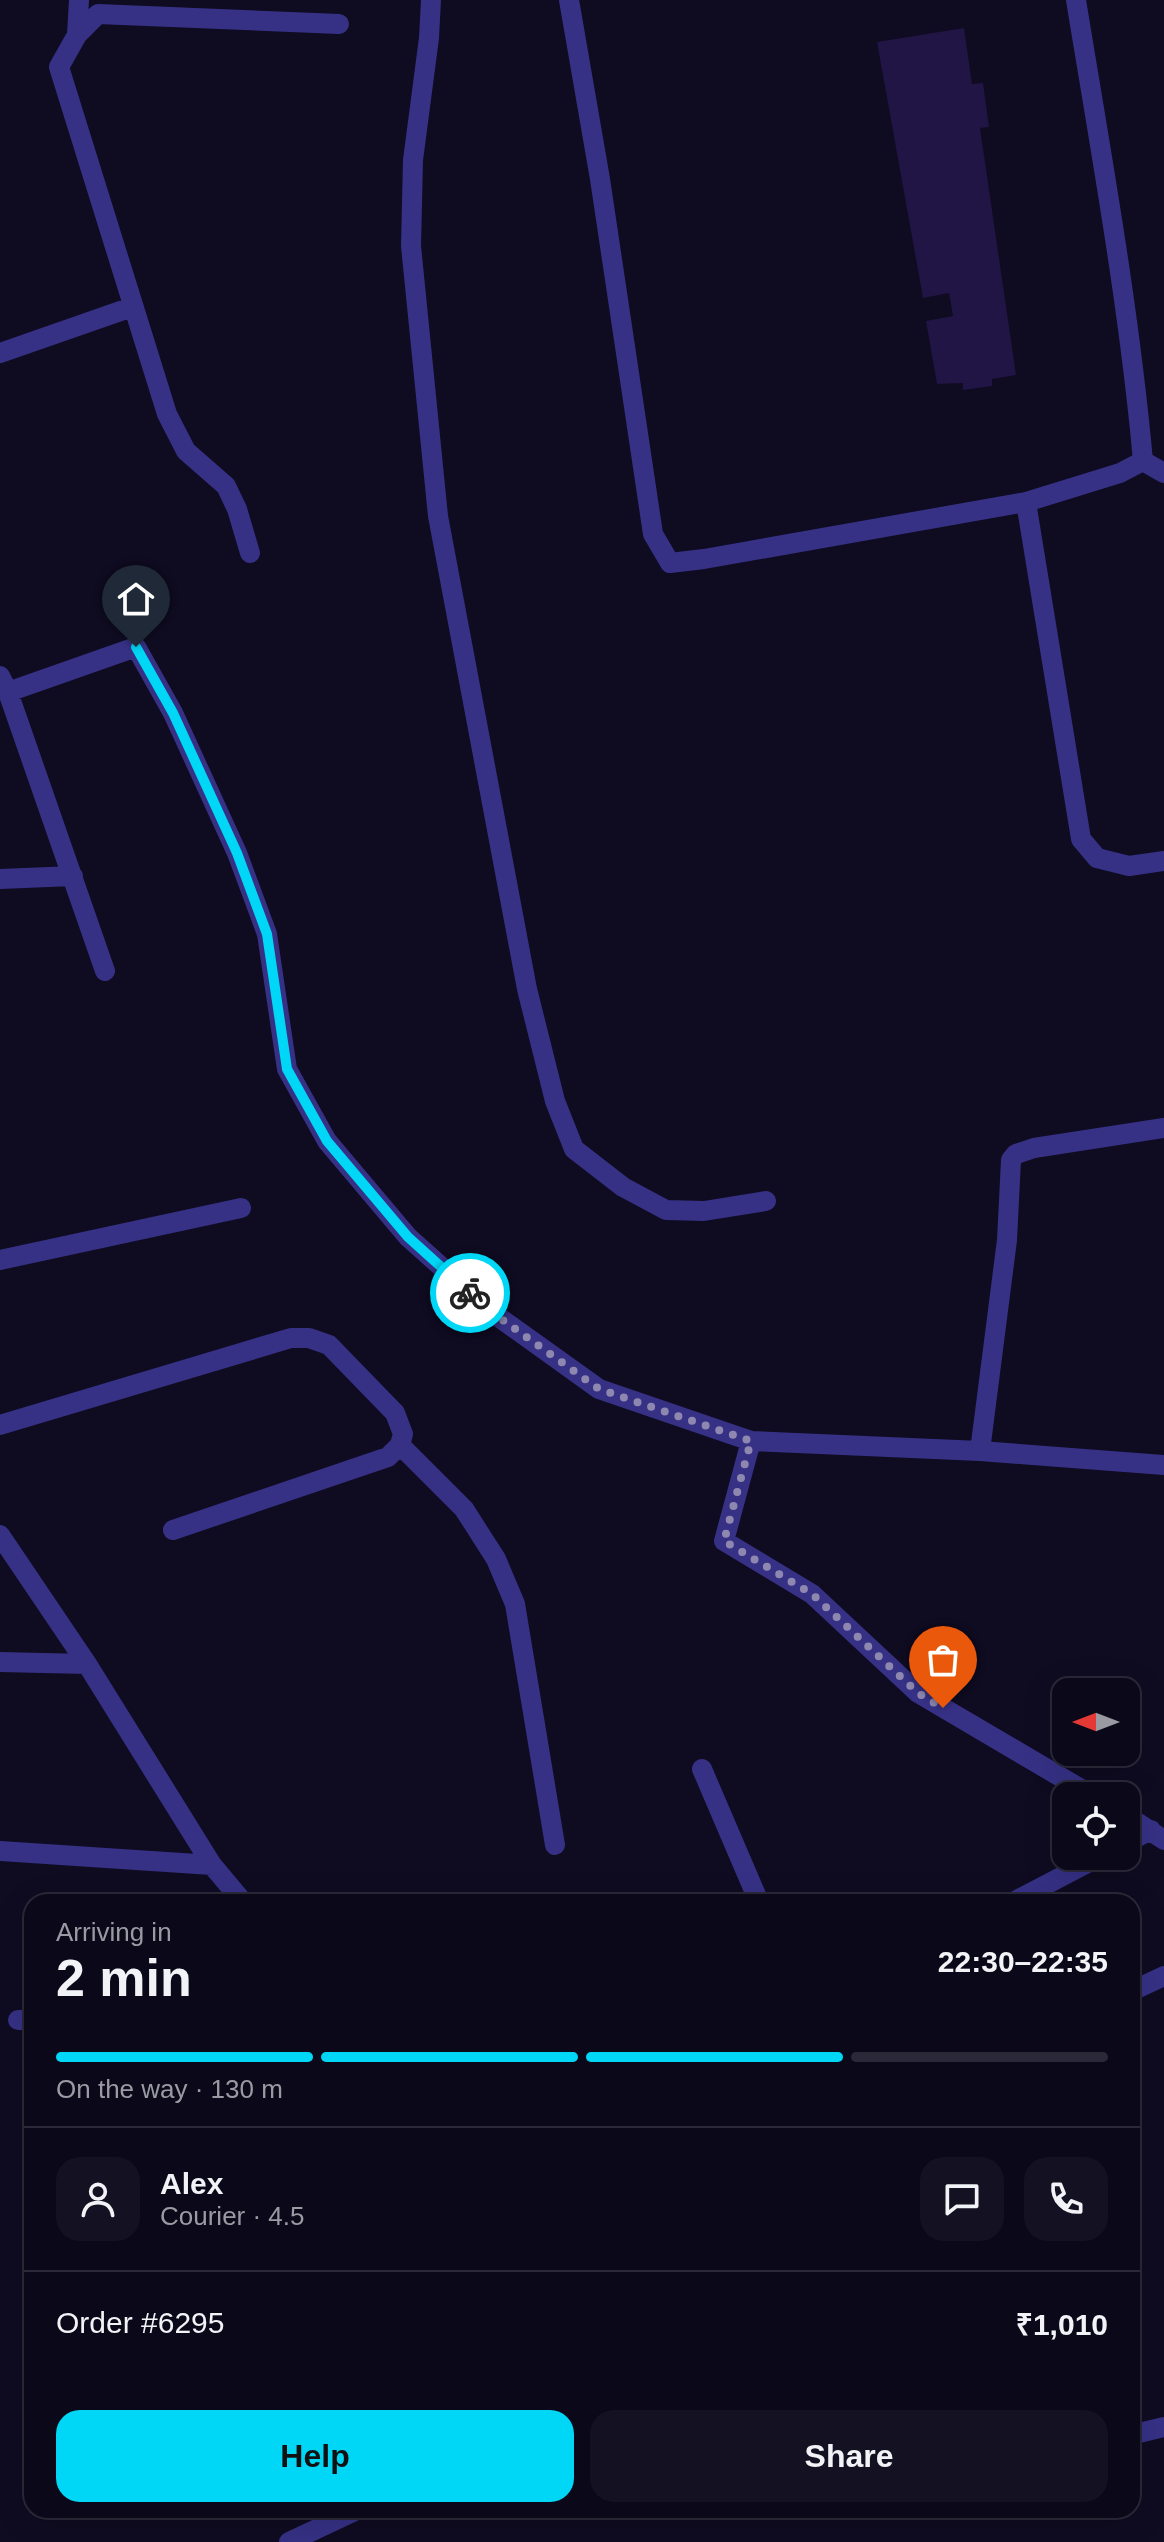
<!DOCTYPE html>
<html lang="en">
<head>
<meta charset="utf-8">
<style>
  :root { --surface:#0b0819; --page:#141122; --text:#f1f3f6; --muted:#9a9aa2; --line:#2b2938; --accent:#00d7f6 }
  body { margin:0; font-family:Arial,sans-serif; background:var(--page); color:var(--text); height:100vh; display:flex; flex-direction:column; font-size:30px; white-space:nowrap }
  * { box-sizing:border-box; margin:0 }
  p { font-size:26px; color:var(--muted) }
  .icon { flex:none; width:44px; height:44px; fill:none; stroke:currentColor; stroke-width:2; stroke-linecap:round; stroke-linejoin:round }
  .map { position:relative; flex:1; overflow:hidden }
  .side { position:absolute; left:24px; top:1894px; width:1116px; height:624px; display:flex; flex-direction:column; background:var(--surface); border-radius:24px; box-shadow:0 8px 32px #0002,0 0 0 2px var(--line) }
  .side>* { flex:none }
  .needle { width:52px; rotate:270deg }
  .controls { position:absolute; left:1052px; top:1678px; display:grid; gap:16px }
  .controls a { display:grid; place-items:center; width:88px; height:88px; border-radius:16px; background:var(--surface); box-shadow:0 8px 32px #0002,0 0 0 2px var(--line); font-size:40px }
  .pin { position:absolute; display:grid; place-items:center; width:68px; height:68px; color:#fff; margin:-82px -34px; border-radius:50% 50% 50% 0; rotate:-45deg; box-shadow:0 0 8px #0007 }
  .pin .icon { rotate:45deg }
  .courier { position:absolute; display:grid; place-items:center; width:80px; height:80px; margin:-40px; border:6px solid #00d7f6; border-radius:50%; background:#fff; color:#222; box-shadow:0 2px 10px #0007 }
  .headline em { font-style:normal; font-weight:800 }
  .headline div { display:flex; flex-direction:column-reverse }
  .headline { display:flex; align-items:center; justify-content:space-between; height:136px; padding:0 32px }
  h1 { font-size:52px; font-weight:800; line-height:60px }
  .bar { display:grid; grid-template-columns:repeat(4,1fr); gap:12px 8px; align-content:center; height:96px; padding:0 32px }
  .bar i { height:10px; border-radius:6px; background:var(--line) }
  .bar .on { background:var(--accent) }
  .bar p { grid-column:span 4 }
  .line { display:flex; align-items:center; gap:20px; padding:0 32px; border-top:2px solid var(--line) }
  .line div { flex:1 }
  .round { display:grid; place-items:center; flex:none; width:84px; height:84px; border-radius:24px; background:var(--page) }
  .action { display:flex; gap:16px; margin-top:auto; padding:16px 32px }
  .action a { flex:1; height:92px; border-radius:24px; background:var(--accent); color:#111; font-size:32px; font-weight:800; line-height:92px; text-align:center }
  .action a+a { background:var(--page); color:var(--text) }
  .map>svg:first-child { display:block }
  .building { fill:#201544 }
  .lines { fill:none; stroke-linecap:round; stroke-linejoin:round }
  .lane { stroke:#363185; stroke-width:20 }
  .street { stroke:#363185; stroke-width:20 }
  .done { stroke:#8e88b1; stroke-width:8; stroke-dasharray:0 14.4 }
  .route { stroke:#00d7f6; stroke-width:10 }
</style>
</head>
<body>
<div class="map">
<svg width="1164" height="2542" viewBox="0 0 1164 2542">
  <rect width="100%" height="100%" fill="#0f0b21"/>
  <path class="building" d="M964 28 972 84 983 83 989 127 980 128 1016 375 992 379V386L963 390V383L937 384 926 321 953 316 949 293 923 298 877 42Z"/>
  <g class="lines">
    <path class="lane" d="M569 0 600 179 653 534 670 563 704 559 1026 502 1120 473 1143 461C1129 306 1101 153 1076 0
      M1143 461 1164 473
      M1026 502 1081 839 1097 858 1129 866 1164 861"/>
    <path class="street" d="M431 0 429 38 413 160 411 246 438 516 527 989 555 1101 574 1149 623 1187 666 1210 704 1211 766 1201
      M77 35 79 0
      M0 353 132 307
      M250 553 237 509 226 486 186 451 167 414 59 67 77 35 98 14 339 24
      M0 676 8 692 136 647 173 713 237 853 267 934 287 1069 327 1141 408 1237 493 1313 599 1389 751 1441 980 1451 1164 1465
      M8 692 105 971
      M0 879 73 876
      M0 1260 241 1208
      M0 1425 291 1338H309L329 1345 395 1413 403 1434 400 1445 388 1457 173 1530
      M751 1441 724 1541 812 1594 918 1693 1093 1796
      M400 1445 464 1509 496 1559 515 1604 555 1845
      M980 1451 1007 1240 1011 1160 1016 1154 1034 1148 1164 1128
      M0 1535 87 1664 212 1865 243 1902
      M0 1662 87 1664
      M702 1769 759 1902
      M1126 1815 1164 1840
      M1126 1843 1151 1830
      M0 1851 212 1865
      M1013 1902 1101 1856
      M1132 1991 1164 1976
      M18 2020H32
      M1132 2432 1139 2433 1164 2427
      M289 2542 357 2510"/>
  </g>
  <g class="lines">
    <path class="done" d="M470 1293 493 1313 599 1389 751 1441 724 1541 812 1594 918 1693 943 1708"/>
    <path class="route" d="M136 647 173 713 237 853 267 934 287 1069 327 1141 408 1237 470 1293"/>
  </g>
</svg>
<div class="controls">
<a><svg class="needle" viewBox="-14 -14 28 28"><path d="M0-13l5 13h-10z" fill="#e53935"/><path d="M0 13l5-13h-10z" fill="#9a9aa2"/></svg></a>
<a><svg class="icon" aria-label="locate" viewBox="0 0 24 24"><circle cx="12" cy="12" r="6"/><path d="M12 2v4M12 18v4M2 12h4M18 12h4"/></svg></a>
</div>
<div class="pin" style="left:943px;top:1708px;background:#ea580c"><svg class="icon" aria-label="bag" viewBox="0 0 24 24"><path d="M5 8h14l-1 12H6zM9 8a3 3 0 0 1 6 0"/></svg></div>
<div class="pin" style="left:136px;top:647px;background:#1f2937"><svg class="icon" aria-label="home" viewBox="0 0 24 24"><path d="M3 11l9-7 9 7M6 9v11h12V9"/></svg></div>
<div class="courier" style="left:470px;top:1293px"><svg class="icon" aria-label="bike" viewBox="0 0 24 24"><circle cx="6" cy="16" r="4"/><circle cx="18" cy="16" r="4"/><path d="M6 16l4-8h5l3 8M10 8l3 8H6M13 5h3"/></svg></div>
<section class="side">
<div class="headline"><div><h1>2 min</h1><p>Arriving in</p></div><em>22:30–22:35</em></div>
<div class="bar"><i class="on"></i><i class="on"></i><i class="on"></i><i></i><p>On the way · 130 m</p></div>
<div class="line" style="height:144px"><a class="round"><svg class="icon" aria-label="person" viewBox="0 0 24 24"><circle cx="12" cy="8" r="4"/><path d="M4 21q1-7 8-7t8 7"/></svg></a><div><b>Alex</b><p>Courier · 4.5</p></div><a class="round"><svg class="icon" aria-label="chat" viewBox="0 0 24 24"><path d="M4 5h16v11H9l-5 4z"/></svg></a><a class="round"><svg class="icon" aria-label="phone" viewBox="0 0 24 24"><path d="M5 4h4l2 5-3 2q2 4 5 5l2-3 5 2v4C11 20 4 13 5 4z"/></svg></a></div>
<div class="line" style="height:104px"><div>Order #6295</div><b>₹1,010</b></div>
<div class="action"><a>Help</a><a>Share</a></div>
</section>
</div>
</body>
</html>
